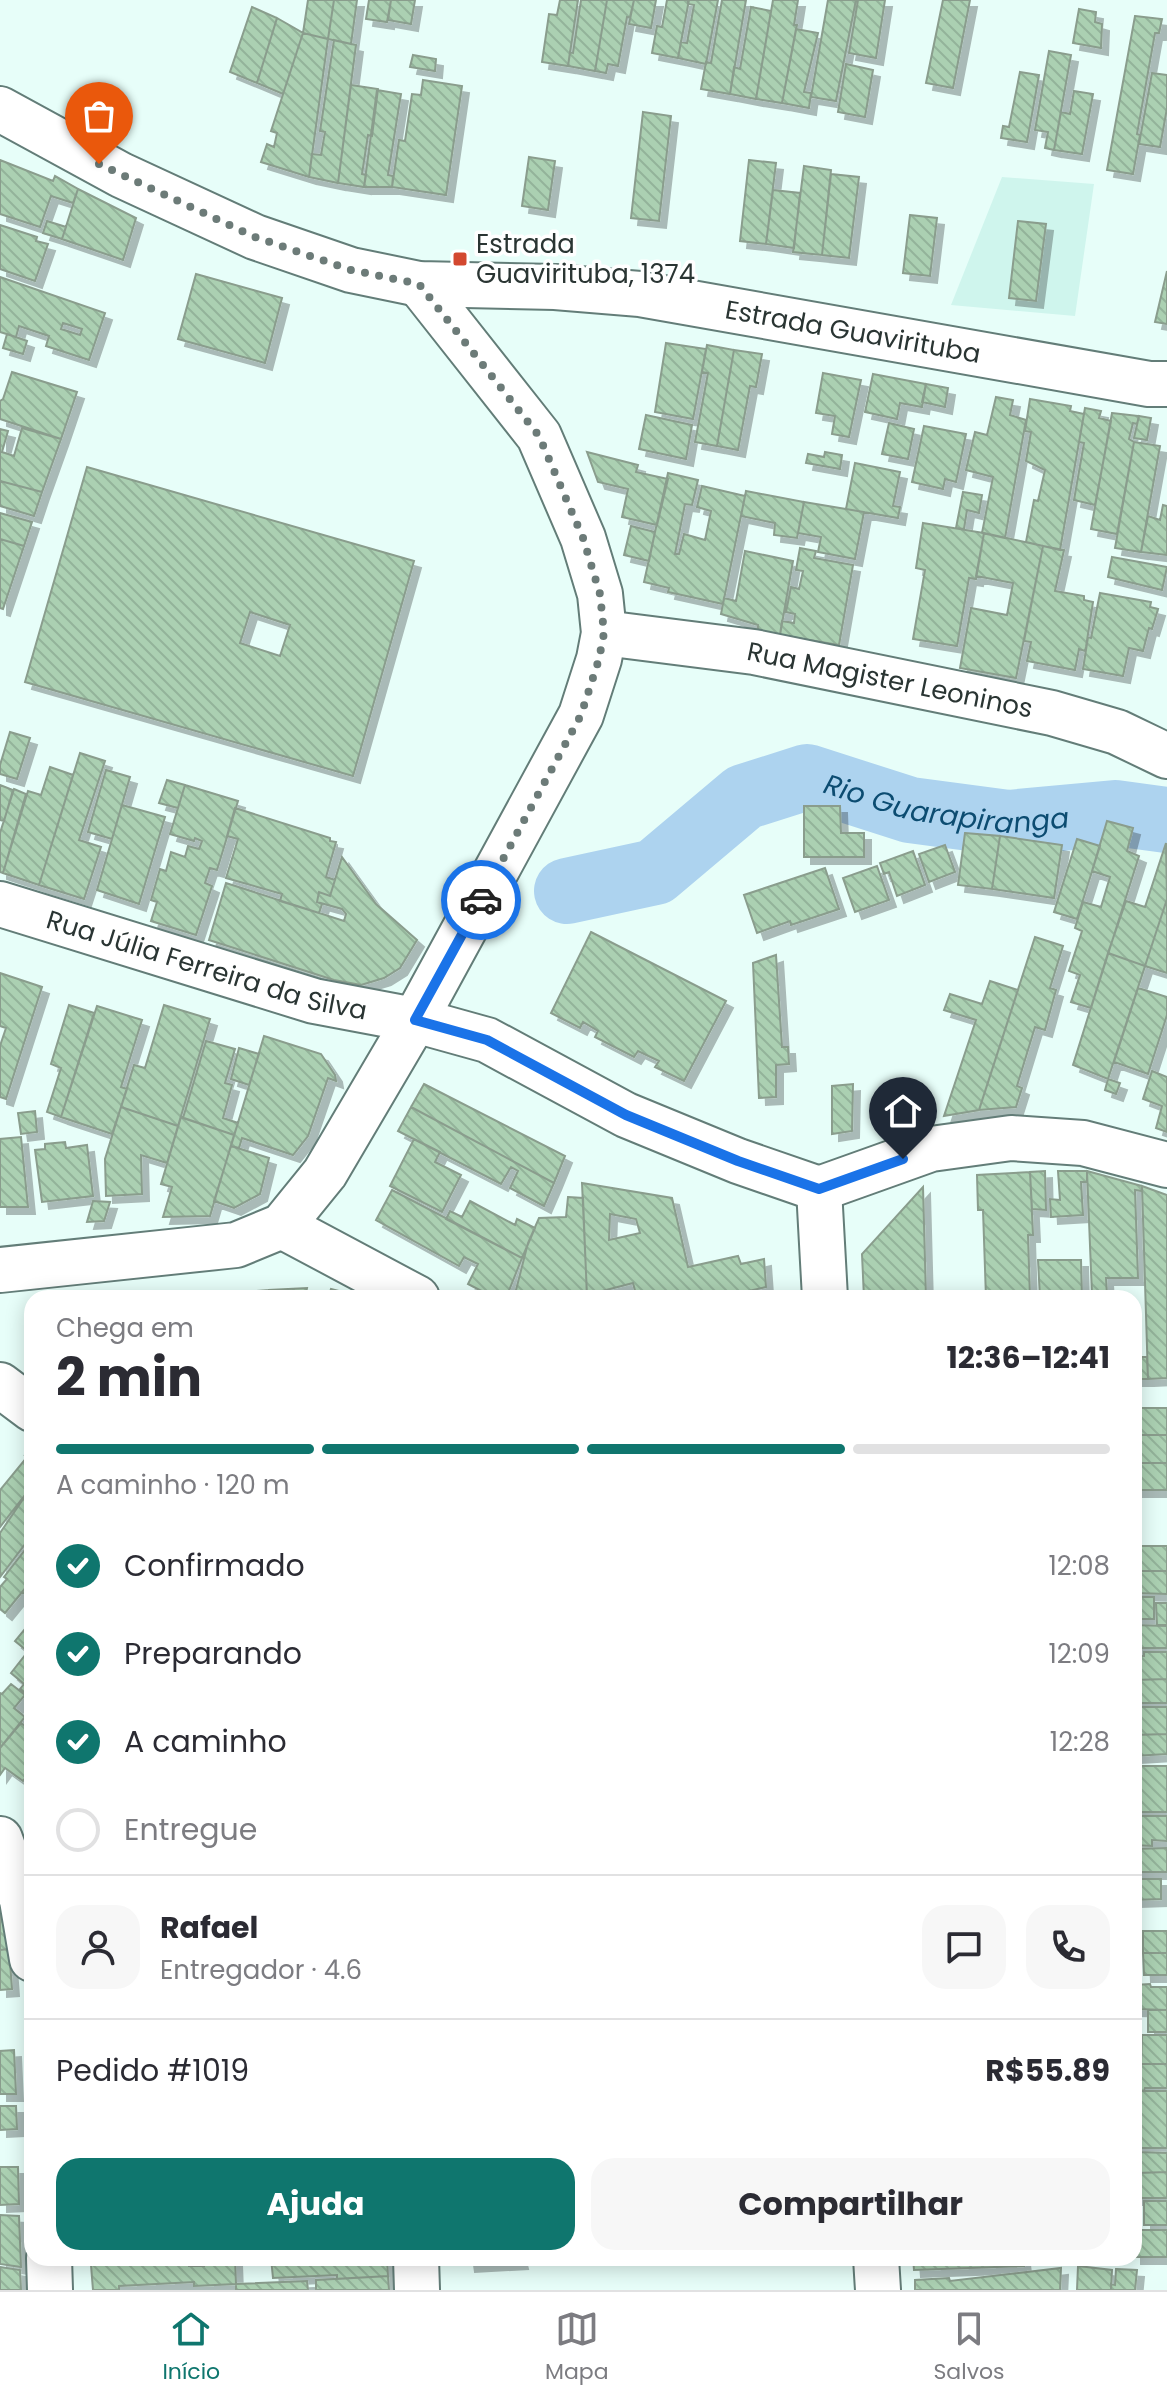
<!DOCTYPE html>
<html lang="pt">
<head>
<meta charset="utf-8">
<style>
  :root { --surface:#fff; --page:#f7f7f7; --text:#2b2b33; --muted:#7c7c81; --line:#e1e1e2; --accent:#0f766e }
  body { margin:0; font-family:Poppins,sans-serif; background:var(--page); color:var(--text); height:100vh; display:flex; flex-direction:column; font-size:30px; white-space:nowrap }
  * { box-sizing:border-box; margin:0 }
  p { font-size:26px; color:var(--muted) }
  .icon { flex:none; width:44px; height:44px; fill:none; stroke:currentColor; stroke-width:2; stroke-linecap:round; stroke-linejoin:round }
  .map { position:relative; flex:1; overflow:hidden }
  .drawer { position:absolute; left:24px; top:1290px; width:1118px; height:976px; display:flex; flex-direction:column; background:var(--surface); border-radius:24px; box-shadow:0 4px 20px #0003 }
  .drawer>* { flex:none }
  .pin { position:absolute; display:grid; place-items:center; width:68px; height:68px; color:#fff; margin:-82px -34px; border-radius:50% 50% 50% 0; rotate:-45deg; box-shadow:0 0 8px #0007 }
  .pin .icon { rotate:45deg }
  .courier { position:absolute; display:grid; place-items:center; width:80px; height:80px; margin:-40px; border:6px solid #1a73e8; border-radius:50%; background:#fff; color:#222; box-shadow:0 2px 10px #0007 }
  .summary em { font-style:normal; font-weight:700 }
  .summary div { display:flex; flex-direction:column-reverse }
  .summary { display:flex; align-items:center; justify-content:space-between; height:136px; padding:0 32px }
  h1 { font-size:52px; font-weight:700; line-height:60px }
  .bar { display:grid; grid-template-columns:repeat(4,1fr); gap:12px 8px; align-content:center; height:96px; padding:0 32px }
  .bar i { height:10px; border-radius:6px; background:var(--line) }
  .bar .selected { background:var(--accent) }
  .bar p { grid-column:span 4 }
  .line { display:flex; align-items:center; gap:20px; padding:0 32px; border-top:2px solid var(--line) }
  .line div { flex:1 }
  .round { display:grid; place-items:center; flex:none; width:84px; height:84px; border-radius:24px; background:var(--page) }
  ol { padding:0 32px; list-style:none }
  li { display:flex; align-items:center; gap:24px; height:88px }
  li p { margin-inline-start:auto }
  li .icon { padding:8px; border-radius:50%; background:var(--accent); color:#fff; stroke-width:4 }
  li:last-child { color:var(--muted) }
  li i { width:44px; height:44px; border:4px solid var(--line); border-radius:50% }
  .action { display:flex; gap:16px; margin-top:auto; padding:16px 32px }
  .action a { flex:1; height:92px; border-radius:24px; background:var(--accent); color:#fff; font-size:32px; font-weight:700; line-height:92px; text-align:center }
  .action a+a { background:var(--page); color:var(--text) }
  .menu { display:flex; justify-content:space-around; align-items:center; height:112px; border-top:2px solid var(--line); background:var(--surface); font-size:22px; color:var(--muted) }
  .menu a { display:grid; justify-items:center; gap:4px }
  .menu .selected { color:var(--accent) }
  .map>svg:first-child { display:block }
  .built { fill:#cff5ed }
  .lines { fill:none; stroke-linecap:round; stroke-linejoin:round }
  .river { stroke:#add3ef; stroke-width:66 }
  .building { fill:url(#building-back-hatch); stroke:#8a9d8d; stroke-width:2; fill-rule:evenodd; filter:url(#shadow) }
  .minor-casing { stroke:#637d78; stroke-width:48 }
  .minor { stroke:#fff; stroke-width:44 }
  .done { stroke:#6c7b78; stroke-width:8; stroke-dasharray:0 14.4 }
  .route { stroke:#1a73e8; stroke-width:10 }
  .poi-dot { fill:#d3482f; stroke:#fff; stroke-width:3 }
  .labels { text-anchor:middle; dominant-baseline:central; stroke-width:7; stroke-linejoin:round; paint-order:stroke }
  .poi-label { font-size:26px; fill:#2a3533; stroke:#fff; text-anchor:start }
  .street-label { font-size:26px; fill:#2a3533; stroke:#fff }
  .water-label { font-size:28px; font-style:italic; fill:#0c4c71; stroke:#fff }
</style>
</head>
<body>
<div class="map">
<svg width="1167" height="2290" viewBox="0 0 1167 2290">
  <defs>
    <pattern id="building-back-hatch" width="6" height="6" patternUnits="userSpaceOnUse" patternTransform="scale(2)"><rect width="6" height="6" fill="#abd0b2"/><path d="M-1 5l2 2M0 0l6 6M5-1l2 2" fill="none" stroke="#93b39a"/></pattern>
    <filter id="shadow"><feDropShadow dx="7" dy="7" stdDeviation="0" flood-color="#0004"/></filter>
  </defs>
  <rect width="100%" height="100%" fill="#e7fef9"/>
  <path class="built" d="M1002 177 1094 184 1075 316 951 305Z"/>
  <g class="lines">
    <path class="river" id="s1" d="M567 891 655 872 744 797 807 777 910 810 1008 823 1115 813 1167 820"/>
  </g>
  <path class="building" d="M308 0H334L328 39 303 33Z
    M334 0H357L351 44 328 39Z
    M369 0H391L387 22 366 19Z
    M391 0H415L411 24 388 20Z
    M560 0H578L568 66 542 62 549 14 557 15Z
    M581 0H607L595 71 568 66 570 52 573 53Z
    M607 0H634L630 17H627L618 66 608 64 606 73 595 71Z
    M634 0H656L651 28 629 24Z
    M667 0H689L678 58 652 53 657 26 662 27Z
    M688 0H718L706 64 678 58 681 42 687 43 694 5 688 4Z
    M722 0H746L730 94 701 89 706 62 711 63Z
    M773 0H798L794 25H797L782 103 756 99Z
    M828 0H856L836 101 811 97Z
    M858 0H885L876 58 849 53Z
    M943 0H970L953 88 926 83Z
    M252 7 277 18 257 83 230 72Z
    M751 7 771 11 756 99 730 94 734 67 740 69Z
    M1079 9 1096 12 1095 22 1102 24 1101 48 1073 43Z
    M1135 16 1162 19 1159 33H1155L1137 134 1140 135 1133 174 1107 170Z
    M277 18 303 33 283 94 257 83Z
    M796 29 818 33 804 92 811 93 809 108 782 103Z
    M303 33 328 39 309 177 261 162 267 144 274 147 277 133 271 131Z
    M334 40 356 45 338 183 309 177 312 154 321 155 325 132 320 131Z
    M1049 51 1071 55 1054 150 1045 148 1048 132 1035 130Z
    M413 55 436 59 435 71 410 67Z
    M846 64 873 70 865 117 838 112Z
    M1020 72 1039 75 1027 142 1001 138 1003 126 1009 127Z
    M1152 73 1167 75V108L1160 147 1139 144Z
    M423 80 462 86 446 195 392 187 399 140 405 141 412 94 421 95Z
    M351 85 378 89 372 136 368 135 362 174 366 175 364 187 338 183Z
    M377 90 401 94 388 175 393 176 392 187H364Z
    M1074 91 1093 94 1082 154 1054 150 1061 112 1070 114Z
    M643 112 671 116 659 221 631 218Z
    M529 157 555 161 548 210 522 206Z
    M0 160 53 181 55 176 78 189 73 203 51 196 40 227 0 214Z
    M749 160 776 163 766 244 740 241Z
    M804 166 831 170 822 255 793 252Z
    M831 174 859 177 849 258 822 255Z
    M78 189 136 218 123 260 62 239Z
    M773 190 800 193 794 248 766 244Z
    M910 215 937 218 930 276 903 273Z
    M47 221 66 227 62 239 43 233Z
    M1018 221 1046 224 1036 301 1009 298Z
    M0 225 37 237 36 241 48 244 35 281 0 269Z
    M1167 271V324L1155 322Z
    M196 274 282 298 265 363 178 339Z
    M0 277 105 313 89 360 46 346 49 336 19 326 16 337 0 332ZM63 323 82 329 80 335 61 329Z
    M7 334 27 341 23 354 3 348Z
    M666 343 706 349 693 419 655 412Z
    M707 345 734 350 717 446 695 442 708 373 702 372Z
    M734 350 762 354 756 387 750 386 738 450 717 446Z
    M12 372 77 392 61 439 0 419V401L3 399Z
    M823 373 861 380 849 437 832 434 835 416 816 413Z
    M873 374 926 384 922 407 900 403 897 419 865 412Z
    M926 384 948 388 945 407 922 402Z
    M996 397 1013 400 1010 415 1026 420 1005 538 982 533 993 477 966 470 975 432 987 435Z
    M1030 399 1071 406 1070 411 1084 414 1060 550 1026 542 1034 500 1038 501 1045 470 1026 461 1031 432 1025 431Z
    M1085 408 1101 411 1099 418 1111 421 1095 505 1074 500 1084 443 1079 442Z
    M1112 413 1139 416 1137 424 1133 423 1129 439 1134 442 1117 534 1091 529Z
    M646 415 692 425 686 459 639 449Z
    M1139 416 1151 418 1147 440 1134 438Z
    M889 423 914 429 908 459 882 454Z
    M924 426 966 434 956 482 945 479 943 489 912 482Z
    M22 428 61 439 42 492 0 481V429L8 431 2 452 14 456Z
    M1134 442 1160 446 1141 552 1115 548Z
    M587 452 638 465 636 472 668 479 657 525 622 517 628 489 598 482Z
    M825 452 842 455 840 469 806 463 808 454 824 457Z
    M855 463 900 472 893 506 900 507 898 518 846 509Z
    M87 467 414 561 353 776 25 682ZM250 612 290 625 280 656 240 643Z
    M668 473 698 480 692 505 685 504 675 554H679L684 534 705 540 711 511 697 507 702 486 745 496 723 604 668 592 669 588 644 582Z
    M0 481 42 492 34 516 0 506Z
    M746 491 804 502 797 538 774 535 775 523 741 516Z
    M963 492 982 495 979 513 967 510 964 529 956 528Z
    M804 502 864 512 855 559 818 552 821 537 798 533Z
    M1163 505 1167 506V555L1141 552 1148 516 1160 520Z
    M0 513 32 522 24 546 0 539Z
    M923 523 984 533 976 579 969 578 957 646 913 639 925 570 916 568Z
    M631 526 655 532 649 561 624 555Z
    M984 533 1043 546 1016 678 960 668 971 608 1007 615 1013 583 976 576Z
    M0 539 24 546 3 609 0 608Z
    M1043 546 1064 550 1055 591 1084 596V600L1093 602 1086 647 1085 651 1079 649 1075 670 1027 661 1031 642 1024 641Z
    M800 548 816 551 814 558 853 565 839 645 780 635 782 621 794 623 795 614 786 612 791 587 799 589 803 571 796 570Z
    M745 551 793 561 780 635 758 631V625L721 614 724 598 736 601Z
    M1112 557 1167 567 1162 590 1108 577Z
    M1100 593 1151 602 1150 607 1158 609 1152 629 1149 628 1143 651 1129 648 1123 676 1083 669 1088 637 1091 638Z
    M10 732 30 738 17 779 0 774V765Z
    M80 753 105 761 79 840 101 847 84 899 39 885Z
    M50 767 73 775 39 885 3 873 28 791 41 795Z
    M106 770 130 777 112 839 88 832Z
    M167 780 185 785 178 808 159 803Z
    M0 785 13 790 4 821 0 820Z
    M185 785 238 801 217 870 210 868 205 883 212 886 196 935 151 921 157 902 151 900 160 869 166 871 171 852 185 857 188 846 199 849 202 841 195 838 194 841 170 834Z
    M14 789 26 794 3 873 0 872V833Z
    M122 805 165 817 139 904 97 890Z
    M804 806H840L841 833H864V857H804Z
    M235 808 330 838V841L336 842 326 877 335 880 330 896 319 892 317 902 322 904 319 913 280 901 282 894 226 878 238 839 227 836Z
    M1107 821 1133 828 1127 851 1139 856 1091 1008 1071 1002 1080 975 1069 971 1082 931 1075 928 1083 902 1101 907 1110 877 1092 871Z
    M965 833 1000 836 992 889 958 885Z
    M1000 836 1062 845 1054 898 992 889Z
    M1077 839 1100 846 1077 919 1054 912Z
    M1166 843 1167 899 1145 966 1108 953 1126 901 1145 907Z
    M945 845 955 872 929 882 919 854Z
    M913 851 925 885 897 896 889 872 884 874 880 863Z
    M342 857 376 904 417 940 400 968 384 978 361 985 334 980 209 940 226 883 344 921 346 914 342 909 317 902 319 892 330 896Z
    M877 866 889 900 855 912 843 878Z
    M825 868 839 909 791 925 790 921 757 933 744 895Z
    M1167 899V973L1145 966Z
    M591 932 726 1001 684 1081 655 1067 659 1061 638 1051 634 1057 595 1037 598 1031 583 1022 580 1028 551 1013Z
    M1035 937 1063 946 1050 988 1056 990 1045 1030 1035 1027 1017 1086 1022 1088 1016 1107 979 1110Z
    M1108 953 1145 966 1108 1079 1073 1065Z
    M776 955 782 1047H788L789 1064 776 1065V1097L759 1098 753 963Z
    M0 973 42 987 6 1099 0 1097V1046L6 1028 0 1026Z
    M990 981 1018 990 979 1110 944 1116 976 1020 944 1010 950 994 982 1004Z
    M1138 988 1167 997V1015L1148 1074 1114 1062Z
    M69 1005 94 1013 61 1117 47 1112 61 1068 51 1064Z
    M164 1005 210 1019 178 1126 121 1107 134 1065 145 1068Z
    M97 1006 142 1020 121 1087 127 1089 112 1134 61 1117Z
    M264 1036 321 1054 335 1075 336 1081 328 1078 308 1136 293 1155 242 1138 239 1148 231 1146Z
    M206 1041 235 1049 225 1083 232 1085 223 1118 238 1123 234 1135 183 1118Z
    M239 1048 259 1054 249 1085 231 1079Z
    M1152 1071 1167 1077V1132L1156 1128 1162 1106 1143 1099Z
    M1108 1079 1120 1083 1116 1094 1105 1090Z
    M424 1084 565 1156 554 1183 411 1107Z
    M853 1084 852 1131 832 1134V1086Z
    M121 1107 178 1126 167 1163 141 1155 142 1194 106 1196 105 1159Z
    M411 1107 554 1183 544 1206 510 1188 518 1171 511 1167 501 1184 398 1131Z
    M35 1111 37 1132 21 1134 18 1113Z
    M181 1117 234 1135 210 1216 163 1217 172 1187 161 1184Z
    M21 1137 28 1207H0V1139Z
    M414 1139 440 1152 435 1162 461 1175 442 1212 390 1186Z
    M65 1142 66 1148 87 1145 93 1196 42 1202 35 1150 45 1149V1144Z
    M231 1146 269 1158 260 1194 234 1208 214 1201Z
    M1045 1171 1046 1210 1032 1209 1030 1172Z
    M1058 1171H1087V1182H1081L1083 1215 1051 1217 1050 1199 1060 1200Z
    M1087 1171 1142 1186V1191L1135 1190 1138 1278H1106L1107 1295H1092Z
    M1030 1172 1033 1235H1028L1030 1298H986L983 1210H978L977 1175Z
    M582 1183 672 1198 688 1267 738 1256 741 1264 764 1259 766 1287 718 1298H637L633 1283 587 1295ZM610 1214 636 1219 640 1233 609 1240Z
    M1142 1186 1167 1195V1378L1148 1379Z
    M923 1187 926 1298H864L862 1254Z
    M392 1190 522 1258 506 1298H495L468 1284 478 1264 464 1257 459 1266 376 1220Z
    M568 1197 583 1198 587 1298H506V1295L514 1298 528 1243 539 1218 566 1217Z
    M93 1201 110 1202 104 1221 87 1222Z
    M470 1201 515 1225 517 1219 535 1228 522 1258 446 1219 450 1211 462 1217Z
    M1038 1260H1081L1082 1298H1040Z
    M307 1288 305 1298H269V1290Z
    M331 1289 358 1296 357 1298H328Z
    M269 1290V1298H216L215 1294Z
    M215 1294 216 1298H189V1296Z
    M1134 1357H1147L1148 1379H1134Z
    M1134 1408H1167V1435H1134Z
    M1134 1435H1167V1463H1134Z
    M32 1446V1486L0 1527V1490L28 1456 25 1455Z
    M1134 1463H1167V1490H1134Z
    M32 1486V1535L0 1577V1533Z
    M32 1541V1580L5 1613 0 1609V1587L7 1579 4 1577Z
    M1134 1546H1167V1571H1134Z
    M1134 1571H1167V1594L1134 1593Z
    M32 1580V1599L22 1592Z
    M1134 1597H1154V1619H1134Z
    M1156 1603H1167V1625H1157Z
    M29 1624 32 1626V1655L15 1641Z
    M1134 1625 1167 1626V1648H1134Z
    M1144 1652H1167V1679L1134 1680V1656H1144Z
    M26 1654 32 1659V1698L20 1689 24 1684 11 1673Z
    M1167 1679V1703H1134V1680Z
    M11 1684 25 1695 14 1708 25 1717 0 1748V1693L2 1694Z
    M1134 1707H1167V1734L1134 1735Z
    M21 1723 32 1731V1770L23 1781 5 1768 0 1775V1748Z
    M1167 1734V1754L1134 1756V1735Z
    M1134 1766H1167V1812H1134Z
    M1134 1816H1167V1841L1152 1840V1846L1134 1845Z
    M1167 1848V1872H1134V1849Z
    M1134 1879H1161V1899L1134 1900Z
    M2 1908 9 1949 0 1950V1909Z
    M1143 1931H1167V1953H1143Z
    M9 1949 12 1989 0 1990V1950Z
    M1143 1953H1167V1975H1144Z
    M1150 1984 1151 1987H1167V2010L1134 2009V1985Z
    M1148 2010H1167V2032H1148Z
    M1142 2035H1167V2064H1141Z
    M14 2050 16 2094H0V2051Z
    M1134 2064H1167V2088H1145L1144 2091H1134Z
    M1134 2091H1139V2144H1134Z
    M1139 2091H1167V2148H1139Z
    M0 2106H16L17 2129 0 2130Z
    M1134 2149H1137L1138 2152V2198H1134Z
    M1138 2152 1167 2153V2172L1138 2173Z
    M0 2167H18L19 2204 0 2205Z
    M1167 2172V2198H1138V2173Z
    M1144 2201H1167V2225H1144Z
    M0 2215 19 2216 21 2267 0 2264Z
    M1134 2230H1167V2257H1134Z
    M91 2258H189V2260L91 2265Z
    M235 2258 236 2284 194 2286V2282L119 2286V2290H93L91 2265 189 2260V2266H204V2259Z
    M271 2258H387L388 2276 337 2279V2275L273 2278Z
    M467 2258H520L521 2262 468 2265Z
    M913 2258H1023L1024 2266 914 2270Z
    M1078 2266 1112 2270 1111 2290H1077Z
    M0 2267 20 2270 21 2290H0Z
    M1061 2268 1060 2290H915V2280L949 2278 950 2281Z
    M1116 2269 1137 2270 1135 2290H1111V2284L1115 2285Z
    M388 2276 389 2290H316V2280Z
    M307 2281 308 2290H236V2284Z"/>
  <g class="lines">
    <g class="minor-casing">
      <g id="minor">
        <path id="s2" d="M0 109 121 175 255 237 351 270 419 284 555 287 640 294 1149 384H1167"/>
        <path id="s3" d="M604 633 754 652 1052 713 1117 732 1167 756"/>
        <path id="s4" d="M0 904 314 1001 415 1020 487 1040 626 1115 738 1161 819 1189"/>
        <path d="M819 1189 931 1149 1011 1138 1083 1143 1167 1165"/>
        <path d="M819 1189 825 1298"/>
        <path d="M282 1226 417 1298"/>
        <path d="M0 1270 236 1245 282 1226 325 1173 415 1020 581 715 599 659 604 633 600 594 583 538 539 436 419 284"/>
        <path d="M0 1385 32 1409"/>
        <path d="M0 1839 22 1900 32 1959"/>
        <path d="M49 2258 50 2290"/>
        <path d="M416 2258 417 2290"/>
        <path d="M876 2258 878 2290"/>
      </g>
    </g>
    <use href="#minor" class="minor"/>
  </g>
  <g class="lines">
    <path class="done" d="M99 164 255 237 351 270 419 284 539 436 583 538 600 594 604 633 599 659 581 715 481 900"/>
    <path class="route" d="M481 900 415 1020 487 1040 626 1115 738 1161 819 1189 903 1159"/>
  </g>
  <rect class="poi-dot" x="452" y="251" width="16" height="16" rx="4"/>
  <g class="labels">
    <g class="poi-label">
      <text x="476" y="244">Estrada<tspan x="476" dy="30">Guavirituba, 1374</tspan></text>
    </g>
    <g class="street-label">
      <text stroke="none"><textPath href="#s2" startOffset="894">Estrada Guavirituba</textPath></text>
      <text stroke="none"><textPath href="#s3" startOffset="290">Rua Magister Leoninos</textPath></text>
      <text stroke="none"><textPath href="#s4" startOffset="216">Rua Júlia Ferreira da Silva</textPath></text>
    </g>
    <g class="water-label">
      <text stroke="none"><textPath href="#s1" startOffset="416">Rio Guarapiranga</textPath></text>
    </g>
  </g>
</svg>
<div class="pin" style="left:99px;top:164px;background:#ea580c"><svg class="icon" aria-label="bag" viewBox="0 0 24 24"><path d="M5 8h14l-1 12H6zM9 8a3 3 0 0 1 6 0"/></svg></div>
<div class="pin" style="left:903px;top:1159px;background:#1f2937"><svg class="icon" aria-label="home" viewBox="0 0 24 24"><path d="M3 11l9-7 9 7M6 9v11h12V9"/></svg></div>
<div class="courier" style="left:481px;top:900px"><svg class="icon" aria-label="car" viewBox="0 0 24 24"><path d="M5 17H2v-5l4-1 3-4h7l3 4 3 1v5h-3M9 17h6M6 11h13"/><circle cx="7" cy="17" r="2"/><circle cx="17" cy="17" r="2"/></svg></div>
<section class="drawer">
<div class="summary"><div><h1>2 min</h1><p>Chega em</p></div><em>12:36–12:41</em></div>
<div class="bar"><i class="selected"></i><i class="selected"></i><i class="selected"></i><i></i><p>A caminho · 120 m</p></div>
<ol>
<li><svg class="icon" aria-label="check" viewBox="0 0 24 24"><path d="M5 12l5 5 9-10"/></svg>Confirmado<p>12:08</p></li>
<li><svg class="icon" aria-label="check" viewBox="0 0 24 24"><path d="M5 12l5 5 9-10"/></svg>Preparando<p>12:09</p></li>
<li><svg class="icon" aria-label="check" viewBox="0 0 24 24"><path d="M5 12l5 5 9-10"/></svg>A caminho<p>12:28</p></li>
<li><i></i>Entregue</li>
</ol>
<div class="line" style="height:144px"><a class="round"><svg class="icon" aria-label="person" viewBox="0 0 24 24"><circle cx="12" cy="8" r="4"/><path d="M4 21q1-7 8-7t8 7"/></svg></a><div><b>Rafael</b><p>Entregador · 4.6</p></div><a class="round"><svg class="icon" aria-label="chat" viewBox="0 0 24 24"><path d="M4 5h16v11H9l-5 4z"/></svg></a><a class="round"><svg class="icon" aria-label="phone" viewBox="0 0 24 24"><path d="M5 4h4l2 5-3 2q2 4 5 5l2-3 5 2v4C11 20 4 13 5 4z"/></svg></a></div>
<div class="line" style="height:104px"><div>Pedido #1019</div><b>R$55.89</b></div>
<div class="action"><a>Ajuda</a><a>Compartilhar</a></div>
</section>
</div>
<nav class="menu">
<a class="selected"><svg class="icon" aria-label="home" viewBox="0 0 24 24"><path d="M3 11l9-7 9 7M6 9v11h12V9"/></svg>Início</a>
<a><svg class="icon" aria-label="map" viewBox="0 0 24 24"><path d="M3 6l6-2 6 2 6-2v14l-6 2-6-2-6 2zM9 4v14M15 6v14"/></svg>Mapa</a>
<a><svg class="icon" aria-label="saved" viewBox="0 0 24 24"><path d="M7 4h10v16l-5-4-5 4z"/></svg>Salvos</a>
</nav>
</body>
</html>
